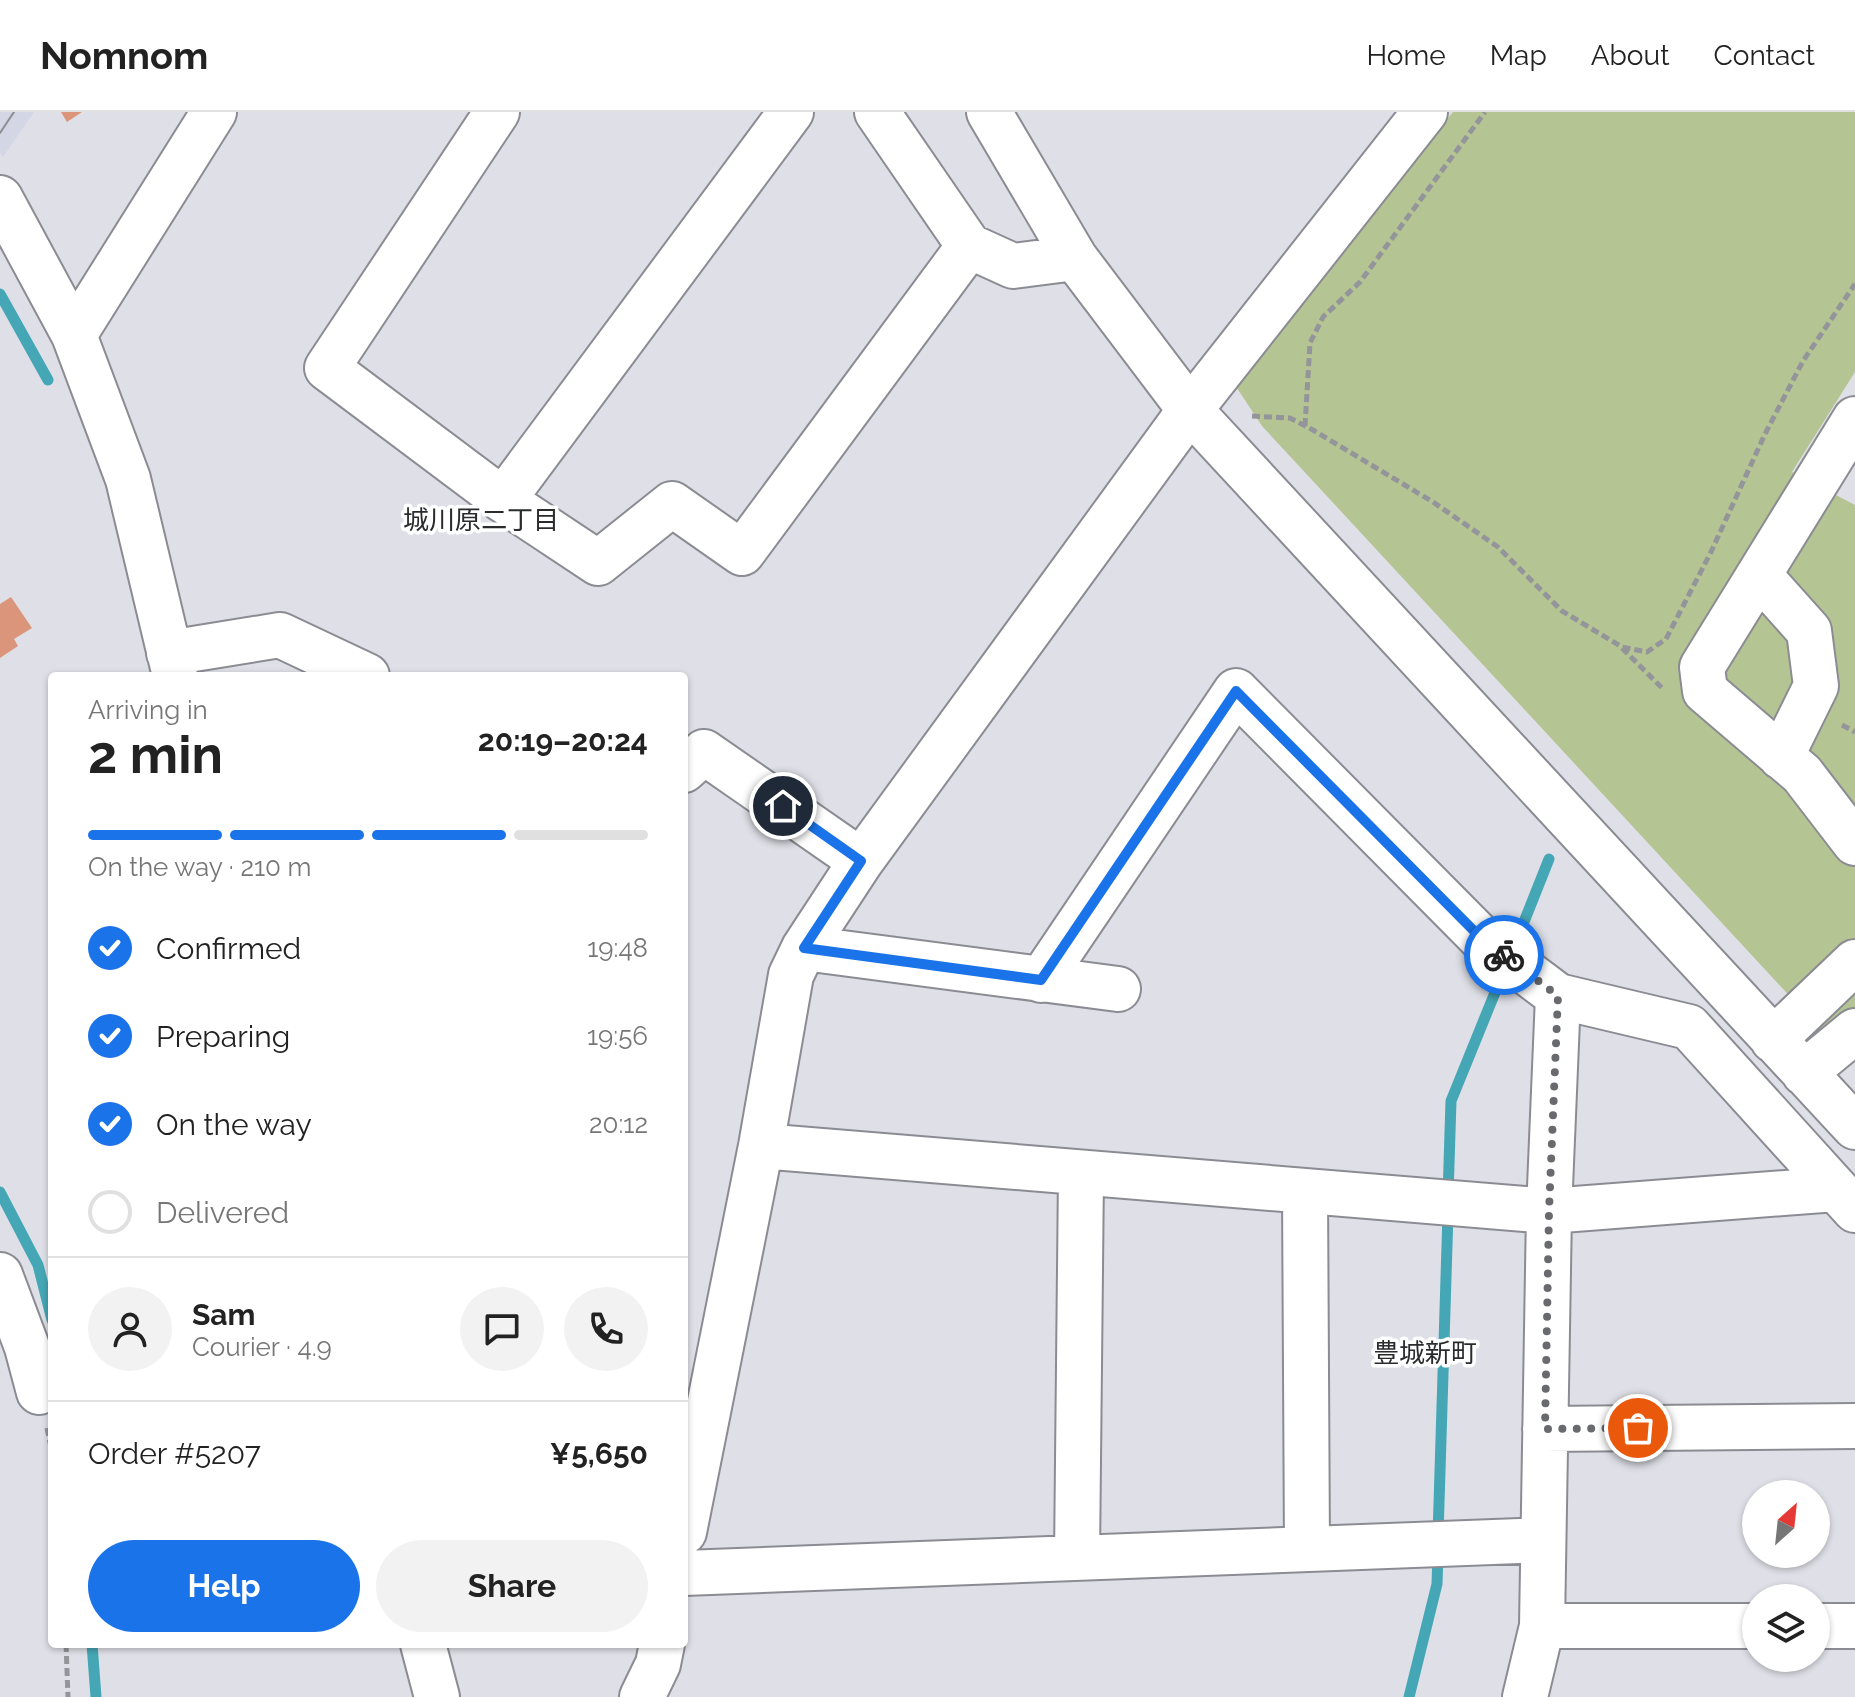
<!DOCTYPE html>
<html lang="en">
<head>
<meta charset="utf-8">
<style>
  :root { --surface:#fff; --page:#f2f2f2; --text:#222; --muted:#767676; --line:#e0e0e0; --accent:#1a73e8 }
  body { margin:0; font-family:Raleway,"Noto Sans JP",sans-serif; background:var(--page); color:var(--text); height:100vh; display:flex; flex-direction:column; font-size:30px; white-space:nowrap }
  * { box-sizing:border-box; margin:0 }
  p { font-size:26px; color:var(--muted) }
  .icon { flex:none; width:44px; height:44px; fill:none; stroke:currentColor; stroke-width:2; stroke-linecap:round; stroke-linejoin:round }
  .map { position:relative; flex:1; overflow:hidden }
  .side { position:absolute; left:48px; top:560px; width:640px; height:976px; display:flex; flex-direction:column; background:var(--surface); border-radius:8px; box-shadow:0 2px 6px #0004 }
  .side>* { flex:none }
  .needle { width:52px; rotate:27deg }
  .fabs { position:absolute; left:1742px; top:1368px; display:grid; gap:16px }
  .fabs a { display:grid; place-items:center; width:88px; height:88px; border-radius:50%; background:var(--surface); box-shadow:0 2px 6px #0004; font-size:40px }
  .pin { position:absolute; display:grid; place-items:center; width:68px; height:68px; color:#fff; margin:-34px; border:4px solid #fff; border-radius:50%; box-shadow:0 2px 8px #0007 }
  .courier { position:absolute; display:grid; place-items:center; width:80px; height:80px; margin:-40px; border:6px solid #1a73e8; border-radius:50%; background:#fff; color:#222; box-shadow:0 2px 10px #0007 }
  .head em { font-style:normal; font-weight:700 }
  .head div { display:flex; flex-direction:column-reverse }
  .head { display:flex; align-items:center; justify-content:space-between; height:136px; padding:0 40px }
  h1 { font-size:52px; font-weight:700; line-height:60px }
  .bar { display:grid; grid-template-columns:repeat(4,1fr); gap:12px 8px; align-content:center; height:96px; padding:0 40px }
  .bar i { height:10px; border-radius:6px; background:var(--line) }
  .bar .current { background:var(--accent) }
  .bar p { grid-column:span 4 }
  .line { display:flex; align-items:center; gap:20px; padding:0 40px; border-top:2px solid var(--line) }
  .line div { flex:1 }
  .round { display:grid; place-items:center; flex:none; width:84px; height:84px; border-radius:42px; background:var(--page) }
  ol { padding:0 40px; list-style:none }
  li { display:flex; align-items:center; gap:24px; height:88px }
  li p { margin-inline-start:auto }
  li .icon { padding:8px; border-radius:50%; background:var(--accent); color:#fff; stroke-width:4 }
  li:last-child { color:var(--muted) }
  li i { width:44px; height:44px; border:4px solid var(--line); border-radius:50% }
  .primary-button { display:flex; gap:16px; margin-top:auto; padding:16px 40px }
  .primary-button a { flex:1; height:92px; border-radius:48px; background:var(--accent); color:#fff; font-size:32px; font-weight:700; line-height:92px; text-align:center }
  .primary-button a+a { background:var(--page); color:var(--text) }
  header { display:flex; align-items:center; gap:48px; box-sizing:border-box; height:112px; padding:0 40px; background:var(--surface); border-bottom:2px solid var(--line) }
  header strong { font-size:38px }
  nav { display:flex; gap:44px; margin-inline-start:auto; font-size:28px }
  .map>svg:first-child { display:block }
  .built { fill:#d3d6e5 }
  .green { fill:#b5c493 }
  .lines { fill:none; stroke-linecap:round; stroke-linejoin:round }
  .stream { stroke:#45a7b5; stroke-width:11 }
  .building { fill:#db957b }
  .minor-casing { stroke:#8b8c93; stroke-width:48 }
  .path { stroke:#94959a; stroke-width:5; stroke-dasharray:8 4; stroke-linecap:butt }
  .minor { stroke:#fff; stroke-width:44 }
  .tram { stroke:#8c8d91; stroke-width:2 }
  .done { stroke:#696a6e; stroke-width:8; stroke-dasharray:0 14.4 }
  .route { stroke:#1a73e8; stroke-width:10 }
  .labels { text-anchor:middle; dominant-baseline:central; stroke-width:7; stroke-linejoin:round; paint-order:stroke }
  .neighbourhood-label { font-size:26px; fill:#2a2b2d; stroke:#fff }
</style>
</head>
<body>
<header>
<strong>Nomnom</strong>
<nav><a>Home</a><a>Map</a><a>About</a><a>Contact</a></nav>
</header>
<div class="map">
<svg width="1855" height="1585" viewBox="0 0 1855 1585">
  <rect width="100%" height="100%" fill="#dfe0e7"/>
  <path class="built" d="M0 0H34L3 45 0 40Z"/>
  <path class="green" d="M1453 0H1855V260L1792 360 1855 393V895L1822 919 1262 314 1233 270Z"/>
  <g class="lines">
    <path class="stream" d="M0 182 48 268
      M1512 840 1549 747
      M0 1080 38 1153 52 1208
      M1448 1084 1451 989 1505 856
      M1438 1424 1448 1101
      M92 1532 96 1585
      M1409 1585 1437 1472 1438 1441"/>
  </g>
  <path class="building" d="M61 0H82L67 10Z
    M11 485 32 516 14 527 18 534 0 546V492Z"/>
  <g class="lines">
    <g class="minor-casing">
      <path id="minor" d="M497 0 327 256 503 388 598 451 672 392 742 441 969 134
        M877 0 969 134 1013 154 1075 146
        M989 0 1075 146 1190 298 1855 1015
        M0 86 74 223 128 367 175 564
        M74 223 214 0
        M1855 307 1702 555 1705 579 1802 662 1855 731
        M503 388 791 0
        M1759 463 1809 519 1816 574 1781 645
        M169 541 280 523 367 564
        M684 658 704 640 861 749
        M804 836 1118 877
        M1041 868 1236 579 1482 827 1558 884
        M1773 928 1855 850
        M1804 961 1855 919
        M761 1034 1549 1099 1836 1077
        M1305 1079 1307 1437
        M0 1163 27 1235 39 1280
        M1545 1317 1855 1314
        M684 1420 761 1034 791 863 804 836 861 749 1190 298 1425 0
        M1077 1446 1081 1061
        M684 1461 1543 1428
        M1542 1514H1756
        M1816 1514H1855
        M423 1532 437 1585
        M642 1585 658 1552 662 1532
        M1525 1585 1542 1514 1549 1099 1558 884 1689 915 1855 1098"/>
    </g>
    <path class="path" d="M1252 304 1290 306 1313 318 1433 390 1498 435 1562 499 1622 535 1647 540 1666 527 1711 440 1765 322 1803 249 1855 172
      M1305 314 1310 231 1323 205 1360 170 1485 0
      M1622 536 1663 577
      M1842 613 1855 620
      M47 1316 52 1340
      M66 1532 68 1585"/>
    <use href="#minor" class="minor"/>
    <path class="tram" d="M0 21 14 0"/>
  </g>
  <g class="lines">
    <path class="done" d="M1504 843 1558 884 1549 1099 1545 1317 1638 1316"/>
    <path class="route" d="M783 694 861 749 804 836 1041 868 1236 579 1482 827 1504 843"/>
  </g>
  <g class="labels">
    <g class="neighbourhood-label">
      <text x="481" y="408">城川原二丁目</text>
      <text x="1425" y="1241">豊城新町</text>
    </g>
  </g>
</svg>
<div class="fabs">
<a><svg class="needle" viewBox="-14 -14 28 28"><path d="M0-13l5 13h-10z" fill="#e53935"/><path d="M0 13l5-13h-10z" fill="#767676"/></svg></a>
<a><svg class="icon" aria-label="layers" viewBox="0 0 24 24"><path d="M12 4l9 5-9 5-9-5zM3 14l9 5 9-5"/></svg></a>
</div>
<div class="pin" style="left:1638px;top:1316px;background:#ea580c"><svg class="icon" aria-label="bag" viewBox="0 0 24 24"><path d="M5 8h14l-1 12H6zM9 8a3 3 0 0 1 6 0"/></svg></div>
<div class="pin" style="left:783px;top:694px;background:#1f2937"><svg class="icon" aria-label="home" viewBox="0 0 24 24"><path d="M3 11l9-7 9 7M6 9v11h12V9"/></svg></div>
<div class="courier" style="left:1504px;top:843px"><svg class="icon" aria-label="bike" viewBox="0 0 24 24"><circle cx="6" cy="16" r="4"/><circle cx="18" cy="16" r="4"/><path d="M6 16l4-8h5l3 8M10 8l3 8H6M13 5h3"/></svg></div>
<section class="side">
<div class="head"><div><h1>2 min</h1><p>Arriving in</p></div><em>20:19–20:24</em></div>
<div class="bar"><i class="current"></i><i class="current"></i><i class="current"></i><i></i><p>On the way · 210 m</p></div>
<ol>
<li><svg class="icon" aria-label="check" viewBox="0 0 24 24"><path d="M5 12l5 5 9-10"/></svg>Confirmed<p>19:48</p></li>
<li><svg class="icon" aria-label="check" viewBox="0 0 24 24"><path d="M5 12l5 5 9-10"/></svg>Preparing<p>19:56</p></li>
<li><svg class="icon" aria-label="check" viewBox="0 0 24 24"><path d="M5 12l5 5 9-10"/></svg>On the way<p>20:12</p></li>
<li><i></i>Delivered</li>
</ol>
<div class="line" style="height:144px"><a class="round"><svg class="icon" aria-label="person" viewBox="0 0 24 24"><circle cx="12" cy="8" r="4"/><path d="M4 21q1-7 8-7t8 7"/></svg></a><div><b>Sam</b><p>Courier · 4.9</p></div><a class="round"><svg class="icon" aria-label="chat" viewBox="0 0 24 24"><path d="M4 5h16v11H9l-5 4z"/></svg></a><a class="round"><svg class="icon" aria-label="phone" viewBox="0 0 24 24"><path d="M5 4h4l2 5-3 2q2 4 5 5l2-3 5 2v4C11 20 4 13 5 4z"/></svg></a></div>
<div class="line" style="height:104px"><div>Order #5207</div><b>¥5,650</b></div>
<div class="primary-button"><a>Help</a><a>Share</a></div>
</section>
</div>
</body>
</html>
